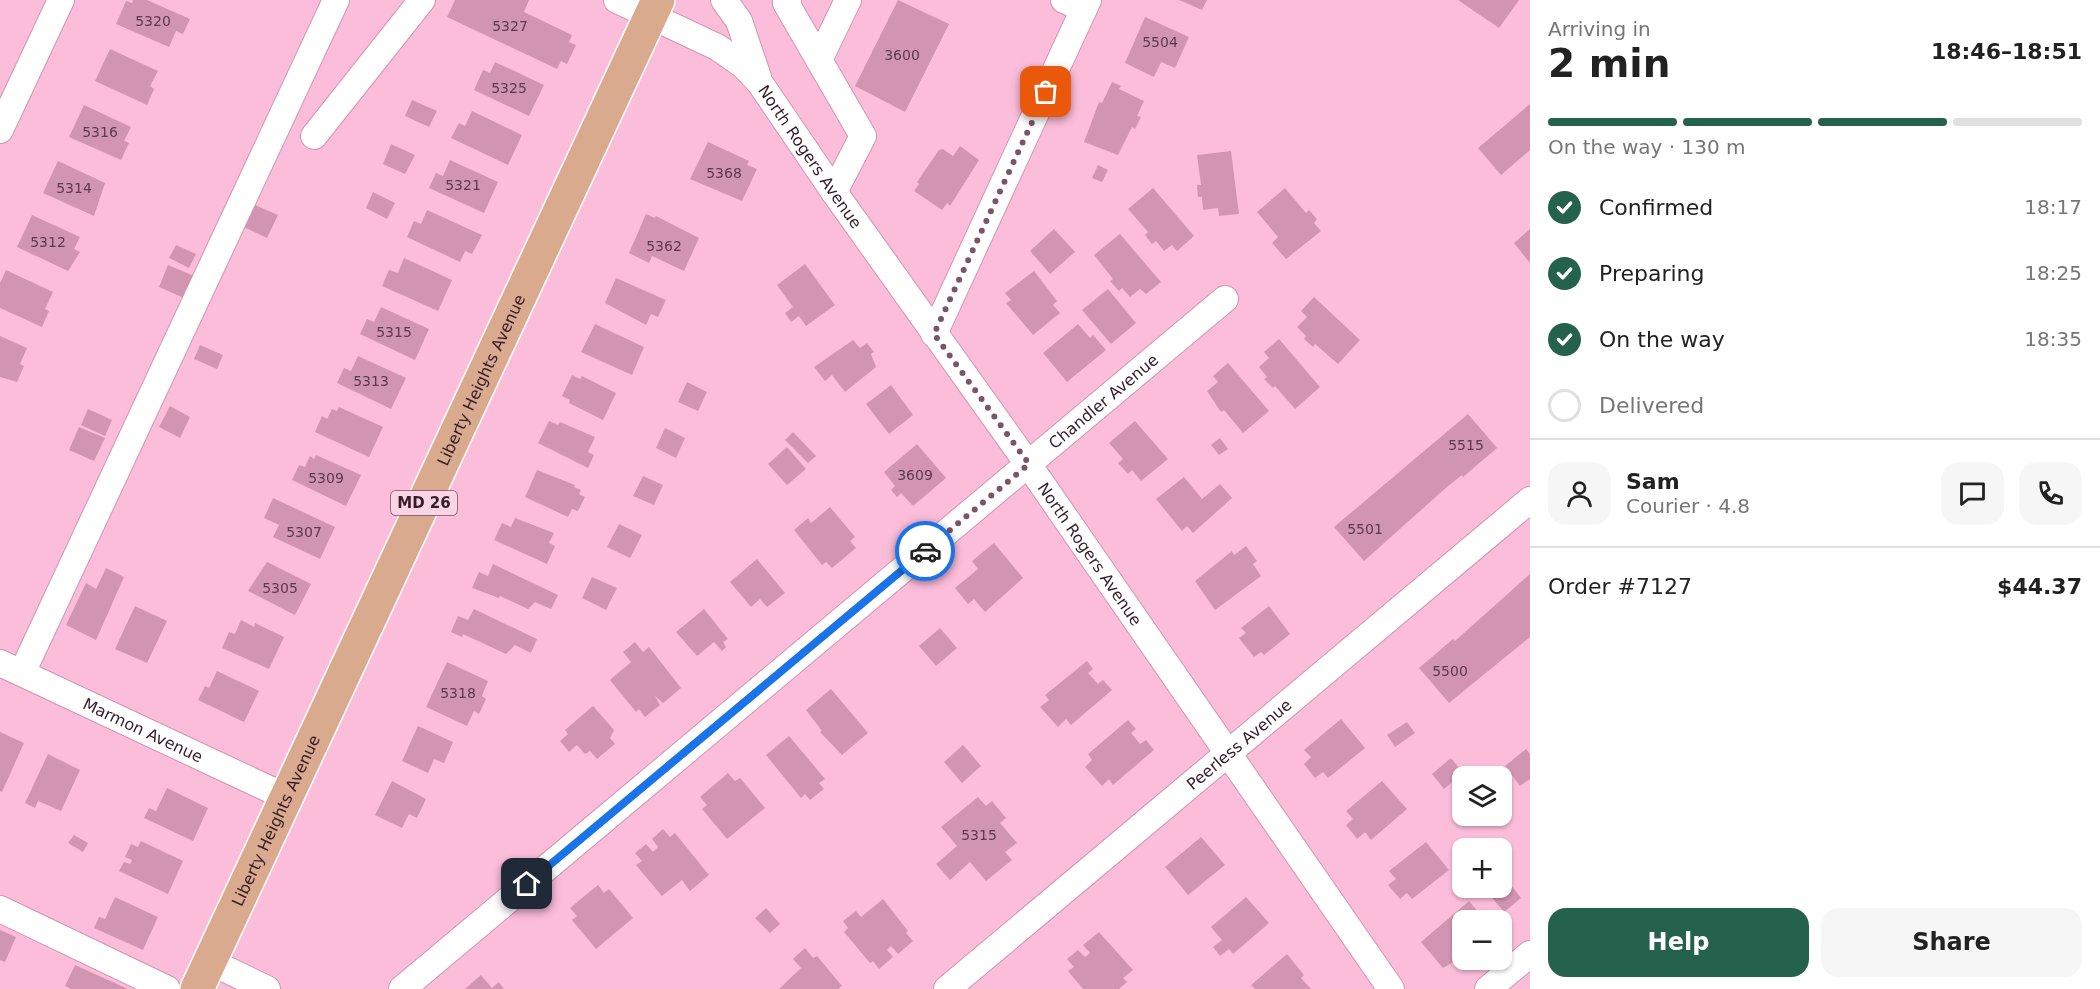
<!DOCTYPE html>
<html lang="en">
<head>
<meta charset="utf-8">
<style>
  :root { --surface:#fff; --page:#f6f6f6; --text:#222; --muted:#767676; --line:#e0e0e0; --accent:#24624e }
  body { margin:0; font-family:"DejaVu Sans",sans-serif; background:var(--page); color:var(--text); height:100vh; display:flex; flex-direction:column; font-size:22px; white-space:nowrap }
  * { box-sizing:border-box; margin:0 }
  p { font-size:20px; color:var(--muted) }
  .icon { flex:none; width:33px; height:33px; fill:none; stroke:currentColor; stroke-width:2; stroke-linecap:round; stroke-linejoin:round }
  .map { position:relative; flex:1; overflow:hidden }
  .side { display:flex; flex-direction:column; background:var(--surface); width:570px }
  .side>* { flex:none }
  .tools { position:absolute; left:1452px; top:766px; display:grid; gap:12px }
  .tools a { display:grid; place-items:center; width:60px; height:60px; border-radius:12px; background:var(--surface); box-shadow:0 2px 4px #0004; font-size:30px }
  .pin { position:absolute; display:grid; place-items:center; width:51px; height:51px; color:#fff; margin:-26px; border-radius:12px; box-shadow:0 3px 9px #0006 }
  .courier { position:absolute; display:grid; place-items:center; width:60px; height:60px; margin:-30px; border:4px solid #1a73e8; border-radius:50%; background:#fff; color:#222; box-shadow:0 2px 8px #0007 }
  .headline em { font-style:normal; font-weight:600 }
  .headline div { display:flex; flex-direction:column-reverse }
  .headline { display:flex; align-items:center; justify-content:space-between; height:102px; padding:0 18px }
  h1 { font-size:39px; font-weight:600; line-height:45px }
  .bar { display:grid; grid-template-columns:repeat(4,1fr); gap:9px 6px; align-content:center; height:72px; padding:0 18px }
  .bar i { height:8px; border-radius:4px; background:var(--line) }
  .bar .selected { background:var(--accent) }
  .bar p { grid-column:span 4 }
  .line { display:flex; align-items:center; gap:15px; padding:0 18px; border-top:2px solid var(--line) }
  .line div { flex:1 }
  .round { display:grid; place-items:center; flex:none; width:63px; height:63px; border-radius:18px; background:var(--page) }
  ol { padding:0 18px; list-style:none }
  li { display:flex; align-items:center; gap:18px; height:66px }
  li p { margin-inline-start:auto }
  li .icon { padding:6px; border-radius:50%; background:var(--accent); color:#fff; stroke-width:4 }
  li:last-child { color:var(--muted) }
  li i { width:33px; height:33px; border:3px solid var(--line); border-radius:50% }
  .button { display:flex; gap:12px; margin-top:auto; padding:12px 18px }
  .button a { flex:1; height:69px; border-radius:18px; background:var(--accent); color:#fff; font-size:24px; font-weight:600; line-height:69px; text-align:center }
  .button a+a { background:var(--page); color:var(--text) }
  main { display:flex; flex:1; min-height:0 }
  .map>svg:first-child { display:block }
  .building { fill:#d195b2 }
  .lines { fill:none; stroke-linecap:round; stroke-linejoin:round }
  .minor-casing { stroke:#d194b2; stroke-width:28 }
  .major-casing { stroke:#fff; stroke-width:36 }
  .minor { stroke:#fff; stroke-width:26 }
  .major { stroke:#daaa8e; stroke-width:33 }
  .done { stroke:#7b5567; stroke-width:6; stroke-dasharray:0 10.8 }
  .route { stroke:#1a73e8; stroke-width:8 }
  .labels { text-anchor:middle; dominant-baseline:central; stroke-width:4.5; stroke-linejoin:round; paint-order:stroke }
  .number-label { font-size:14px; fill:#5c3b4b }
  .shield { fill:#fad3e5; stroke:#705461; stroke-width:1.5 }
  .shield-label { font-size:15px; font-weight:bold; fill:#351d29 }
  .street-label { font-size:16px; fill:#351d29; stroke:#fad3e5 }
</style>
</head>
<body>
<main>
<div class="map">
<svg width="1530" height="989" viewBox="0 0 1530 989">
  <rect width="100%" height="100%" fill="#fcbddb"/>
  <path class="building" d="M133 0H147L190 19 183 34 176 31 169 47 116 24 126 1 132 3Z
    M455 0H529L524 12 572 35 569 42 576 45 567 64 561 61 557 69 447 17Z
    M898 0 949 24 905 112 855 86Z
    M1179 0H1207L1202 10Z
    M1458 0H1519L1499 28Z
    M1145 17 1189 37 1175 68 1161 62 1154 77 1125 63Z
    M110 49 158 71 150 86 154 89 147 105 95 81Z
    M495 62 544 85 529 116 474 90 483 70 490 73Z
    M1112 82 1121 86 1119 89 1144 101 1137 116 1141 117 1135 129 1132 127 1118 155 1084 142 1099 102 1102 103Z
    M412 100 437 111 429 127 405 116Z
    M1530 104V150L1501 175 1478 148Z
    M84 105 131 127 124 141 129 143 121 160 69 137Z
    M472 111 522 135 508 165 451 138 459 123 465 126Z
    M708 142 749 161 747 165 757 169 742 201 690 179Z
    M391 144 415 155 405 174 383 164Z
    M960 146 979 160 950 206 947 203 942 210 914 191 919 184 917 182 939 150 943 149 953 156Z
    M1231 151 1239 214 1219 216 1218 208 1203 210 1202 197H1198L1197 185H1201L1197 155Z
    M450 160 498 182 484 213 429 188 436 173 443 176Z
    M58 161 105 183 94 216 43 193Z
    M1098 165 1108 170 1102 182 1092 178Z
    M1153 188 1194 236 1177 251 1172 245 1164 251 1156 241 1152 244 1145 235 1148 232 1128 209Z
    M1285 188 1306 213 1309 210 1317 219 1314 223 1321 231 1286 259 1272 243 1278 237 1257 212Z
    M373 192 395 203 387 219 366 208Z
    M255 205 278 215 267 238 244 227Z
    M427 210 482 235 472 254 465 251 460 262 407 237 414 221 421 224Z
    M646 214 655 218 656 216 699 238 684 271 652 256 649 263 629 253Z
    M32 215 80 237 74 249 80 252 68 271 17 247Z
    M1054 229 1075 252 1050 274 1030 251Z
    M1530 229V263L1514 243Z
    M1120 234 1161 282 1146 294 1140 289 1130 297 1122 288 1119 291 1110 281 1113 279 1094 255Z
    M176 245 196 254 189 268 169 258Z
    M404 258 452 280 438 311 382 286 389 270 398 273Z
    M805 264 835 305 806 326 799 316 791 322 785 313 793 307 777 285Z
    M168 265 194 276 184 298 159 287Z
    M6 270 53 292 45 309 49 311 42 327 0 308V283Z
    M1034 271 1057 301 1053 305 1060 313 1033 335 1006 303 1011 300 1005 293Z
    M616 278 666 300 658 317 651 314 646 325 605 303Z
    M1108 289 1136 323 1111 344 1082 310Z
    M1314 297 1360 340 1338 364 1315 344 1313 347 1304 339 1306 336 1297 327 1307 317 1301 311Z
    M381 307 429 329 415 360 360 334 367 319 374 322Z
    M595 324 644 347 632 375 581 352Z
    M1078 324 1090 338 1093 335 1106 350 1067 382 1043 353Z
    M0 336 27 348 20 364 24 366 17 382 0 377Z
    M1279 339 1320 387 1295 409 1275 386 1273 388 1264 379 1267 377 1259 367 1269 358 1264 352Z
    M853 340 860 348 867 343 874 352 871 354 876 367 845 392 832 375 825 381 814 367Z
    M200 345 223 355 217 369 194 359Z
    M358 356 406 378 391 409 337 383 344 368 351 371Z
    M1228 363 1269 411 1243 433 1224 410 1221 412 1207 391 1218 382 1213 376Z
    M572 375 580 379 582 376 616 393 603 420 569 403 570 400 562 396Z
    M687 382 707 392 698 411 678 402Z
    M891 385 913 415 889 434 866 404Z
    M170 406 190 417 180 438 159 427Z
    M339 407 383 427 369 457 315 432 322 416 327 419 332 409 337 411Z
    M88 409 112 420 105 436 81 425Z
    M1468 414 1497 448 1463 477 1462 475 1448 486 1364 561 1334 527Z
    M549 421 558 425 560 422 595 437 588 452 594 455 588 468 538 443Z
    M1135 421 1168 459 1141 481 1132 470 1128 474 1118 463 1123 459 1109 443Z
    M79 427 105 438 94 461 69 450Z
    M665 428 685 438 676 458 656 448Z
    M793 432 816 456 808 463 785 440Z
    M1220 438 1228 449 1219 455 1211 445Z
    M917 444 946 478 913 506 901 493 897 497 891 490 895 486 884 472Z
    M787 447 806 469 787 485 768 464Z
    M316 455 361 475 346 506 292 480 299 465 305 467 310 456 314 459Z
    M537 470 575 485 574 487 581 490 579 494 585 497 578 511 572 509 568 517 525 497Z
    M643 476 663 485 654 505 633 496Z
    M1184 477 1202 499 1220 484 1232 498 1193 533 1187 526 1182 531 1156 499Z
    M273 498 335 527 320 559 273 537 279 525 264 518Z
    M830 507 855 537 850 541 856 548 832 568 826 562 822 565 794 530 808 518 811 523Z
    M515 518 554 533 549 543 555 546 547 564 494 540 502 523 511 527Z
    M619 524 642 535 630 558 607 547Z
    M994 543 1023 578 985 612 974 599 968 604 955 588 978 569 972 561Z
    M1246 546 1257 561 1253 564 1261 576 1215 610 1195 581 1232 551 1234 555Z
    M757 559 785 593 767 607 760 599 751 607 730 582Z
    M267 562 311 584 295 615 248 591Z
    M493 564 558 595 551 609 535 602 528 609 500 596 499 598 472 588 479 572 488 576Z
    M106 568 124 577 96 640 66 625 86 583 96 589Z
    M1530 574V637L1449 703 1419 668 1453 639 1455 641Z
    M592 577 617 588 606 610 582 598Z
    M135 606 167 621 147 663 115 649Z
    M1269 606 1290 634 1264 655 1261 652 1254 657 1239 638 1246 633 1241 628Z
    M474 609 537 639 531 653 515 645 506 654 463 634 462 637 451 632 458 616 468 620Z
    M704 609 728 639 723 642 726 647 722 651 714 642 697 656 676 632Z
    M241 620 254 627 255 623 284 637 269 669 222 648 229 632 235 634Z
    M940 628 957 648 936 666 919 646Z
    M635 642 643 652 649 647 681 688 663 703 655 696 660 705 645 717 639 709 636 712 610 680 631 662 623 652Z
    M1087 661 1093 669 1088 673 1098 684 1103 680 1112 690 1071 725 1066 719 1058 727 1040 707 1049 700 1045 695Z
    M447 662 488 681 482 696 486 699 479 714 474 711 467 726 426 707Z
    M217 671 259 691 244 722 198 700 205 686 209 688Z
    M831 689 868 733 842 755 820 732 822 731 806 710Z
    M593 706 614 730 610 738 615 744 597 759 590 751 585 754 577 745 569 752 560 741 568 734 565 730Z
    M1341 719 1365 748 1328 778 1323 772 1315 778 1304 764 1311 757 1304 750Z
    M1128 720 1136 729 1131 733 1140 744 1146 740 1154 750 1113 785 1109 779 1102 786 1085 767 1092 760 1088 754Z
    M1407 722 1415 733 1395 747 1387 735Z
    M418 726 453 742 444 763 434 759 428 773 402 761Z
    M0 732 24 743 2 792 0 791Z
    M789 736 825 779 819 783 824 789 810 800 805 794 801 798 766 755Z
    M963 745 981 766 962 783 944 762Z
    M1526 749 1530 754V779L1520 786 1505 766Z
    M48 754 80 770 61 811 38 801 35 808 25 803Z
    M1451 758 1463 773 1444 789 1432 774Z
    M728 773 735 781 740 778 765 808 727 839 702 809 707 805 700 797Z
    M392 781 426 799 417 818 409 814 402 828 375 815Z
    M1382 781 1407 809 1371 840 1365 832 1357 839 1346 825 1353 819 1346 811Z
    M167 788 208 808 193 841 144 818 149 808 156 811Z
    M978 797 986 806 992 801 1006 818 1000 823 1017 843 1005 852 1012 860 986 881 970 862 950 880 936 864 957 846 941 827Z
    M663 829 670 837 675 833 709 875 690 891 682 880 662 896 636 865 642 861 635 853 646 844 653 852 658 847 652 839Z
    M74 835 88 843 83 852 68 843Z
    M1201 837 1225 865 1188 895 1165 867Z
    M141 841 183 861 168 894 119 871 124 862 130 864 132 860 125 857 131 844 138 847Z
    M1426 842 1449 870 1412 899 1407 893 1400 899 1388 885 1396 879 1389 871Z
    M1506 879 1521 898 1504 912 1488 893 1494 888H1502V882Z
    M598 885 604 893 609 889 633 918 596 949 572 920 577 916 570 908Z
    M115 897 158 917 143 950 94 928 99 917 105 919Z
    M1246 897 1269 923 1233 954 1229 949 1220 956 1213 947 1222 940 1211 927Z
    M883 899 908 931 906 933 913 941 898 954 891 946 887 950 893 957 879 969 873 961 870 963 844 932 848 928 843 921 856 911 861 917Z
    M1469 901 1486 921H1462V957L1443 968 1421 942Z
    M766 908 780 924 770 933 755 918Z
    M0 930 16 937 5 962 0 960Z
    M1099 932 1133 970 1123 978 1127 982 1119 989H1083L1068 971 1074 967 1067 959 1078 950 1085 957 1090 953 1083 945Z
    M805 948 813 958 817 956 842 986 838 989H779L801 968 793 959Z
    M1287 954 1304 975 1301 978 1311 989H1255L1251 985Z
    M75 965 128 989H71L65 986Z
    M481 975 492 988 499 982 504 989H465Z"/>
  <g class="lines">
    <g class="minor-casing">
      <g id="minor">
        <path id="s1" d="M617 0 717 47 743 65 760 83 834 192 1028 464 1391 989"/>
        <path d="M724 0 739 21 758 77"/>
        <path d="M788 0 786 3 863 136 834 192"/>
        <path d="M1064 0 1084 9"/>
        <path d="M819 60 848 0"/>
        <path d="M0 130 61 0"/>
        <path d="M314 136 422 0"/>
        <path d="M934 334 1088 0"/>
        <path id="s2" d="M0 663 286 797"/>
        <path d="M22 673 336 0"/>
        <path d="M0 909 167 989"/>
        <path d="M209 961 267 989"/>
        <path id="s3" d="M402 989 1225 299"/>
        <path id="s4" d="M947 989 1530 500"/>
        <path d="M1488 989 1530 954"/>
      </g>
    </g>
    <g class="major-casing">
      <g id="major">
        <path id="s5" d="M197 989 658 0"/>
      </g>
    </g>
    <use href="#minor" class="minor"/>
    <use href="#major" class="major"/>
  </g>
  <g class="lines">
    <path class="done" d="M925 551 1029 464 934 334 1046 92"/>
    <path class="route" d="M527 884 925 551"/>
  </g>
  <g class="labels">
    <g class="number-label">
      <text x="153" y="21">5320</text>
      <text x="510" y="26">5327</text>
      <text x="1160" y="42">5504</text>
      <text x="902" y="55">3600</text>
      <text x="509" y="88">5325</text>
      <text x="100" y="132">5316</text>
      <text x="724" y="173">5368</text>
      <text x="463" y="185">5321</text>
      <text x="74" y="188">5314</text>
      <text x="48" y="242">5312</text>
      <text x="664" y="246">5362</text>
      <text x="394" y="332">5315</text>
      <text x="371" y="381">5313</text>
      <text x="1466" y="445">5515</text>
      <text x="915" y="475">3609</text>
      <text x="326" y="478">5309</text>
      <text x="1365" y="529">5501</text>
      <text x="304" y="532">5307</text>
      <text x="280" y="588">5305</text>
      <text x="1450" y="671">5500</text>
      <text x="458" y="693">5318</text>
      <text x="979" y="835">5315</text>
    </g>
    <rect class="shield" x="391" y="491" width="66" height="24" rx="4.5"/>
    <g class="shield-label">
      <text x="424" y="503">MD 26</text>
    </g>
    <g class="street-label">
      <text stroke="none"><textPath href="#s1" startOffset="256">North Rogers Avenue</textPath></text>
      <text stroke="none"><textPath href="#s5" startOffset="672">Liberty Heights Avenue</textPath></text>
      <text stroke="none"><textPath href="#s3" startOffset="915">Chandler Avenue</textPath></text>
      <text stroke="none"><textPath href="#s1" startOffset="742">North Rogers Avenue</textPath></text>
      <text stroke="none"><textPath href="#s2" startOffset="158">Marmon Avenue</textPath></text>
      <text stroke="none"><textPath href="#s4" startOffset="381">Peerless Avenue</textPath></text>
      <text stroke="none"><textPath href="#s5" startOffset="186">Liberty Heights Avenue</textPath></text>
    </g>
  </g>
</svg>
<div class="tools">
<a><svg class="icon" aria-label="layers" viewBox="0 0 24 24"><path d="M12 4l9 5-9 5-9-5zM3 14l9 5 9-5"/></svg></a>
<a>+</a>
<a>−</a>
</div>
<div class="pin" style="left:1046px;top:92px;background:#ea580c"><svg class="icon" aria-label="bag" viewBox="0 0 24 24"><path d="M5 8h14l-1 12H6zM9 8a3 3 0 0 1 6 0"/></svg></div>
<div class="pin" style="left:527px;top:884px;background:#1f2937"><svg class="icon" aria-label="home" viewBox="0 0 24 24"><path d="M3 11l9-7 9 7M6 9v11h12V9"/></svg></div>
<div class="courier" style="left:925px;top:551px"><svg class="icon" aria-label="car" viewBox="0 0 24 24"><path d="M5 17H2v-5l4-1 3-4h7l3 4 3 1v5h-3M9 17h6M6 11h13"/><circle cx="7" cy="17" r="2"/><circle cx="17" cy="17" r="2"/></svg></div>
</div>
<section class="side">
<div class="headline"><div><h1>2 min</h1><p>Arriving in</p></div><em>18:46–18:51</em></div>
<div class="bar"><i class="selected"></i><i class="selected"></i><i class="selected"></i><i></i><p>On the way · 130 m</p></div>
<ol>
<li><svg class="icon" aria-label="check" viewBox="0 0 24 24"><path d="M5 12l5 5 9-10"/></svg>Confirmed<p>18:17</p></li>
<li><svg class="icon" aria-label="check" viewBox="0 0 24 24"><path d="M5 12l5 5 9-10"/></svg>Preparing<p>18:25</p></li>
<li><svg class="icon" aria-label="check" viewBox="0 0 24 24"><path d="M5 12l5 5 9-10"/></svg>On the way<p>18:35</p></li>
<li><i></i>Delivered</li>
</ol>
<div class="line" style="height:108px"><a class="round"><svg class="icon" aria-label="person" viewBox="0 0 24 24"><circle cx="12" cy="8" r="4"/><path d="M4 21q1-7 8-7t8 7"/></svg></a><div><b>Sam</b><p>Courier · 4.8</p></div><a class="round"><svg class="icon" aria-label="chat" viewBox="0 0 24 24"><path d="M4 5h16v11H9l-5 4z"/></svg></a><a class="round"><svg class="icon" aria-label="phone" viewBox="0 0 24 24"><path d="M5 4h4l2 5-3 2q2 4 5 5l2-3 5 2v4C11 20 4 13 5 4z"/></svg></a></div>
<div class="line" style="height:78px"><div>Order #7127</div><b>$44.37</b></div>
<div class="button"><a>Help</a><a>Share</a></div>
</section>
</main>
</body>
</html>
